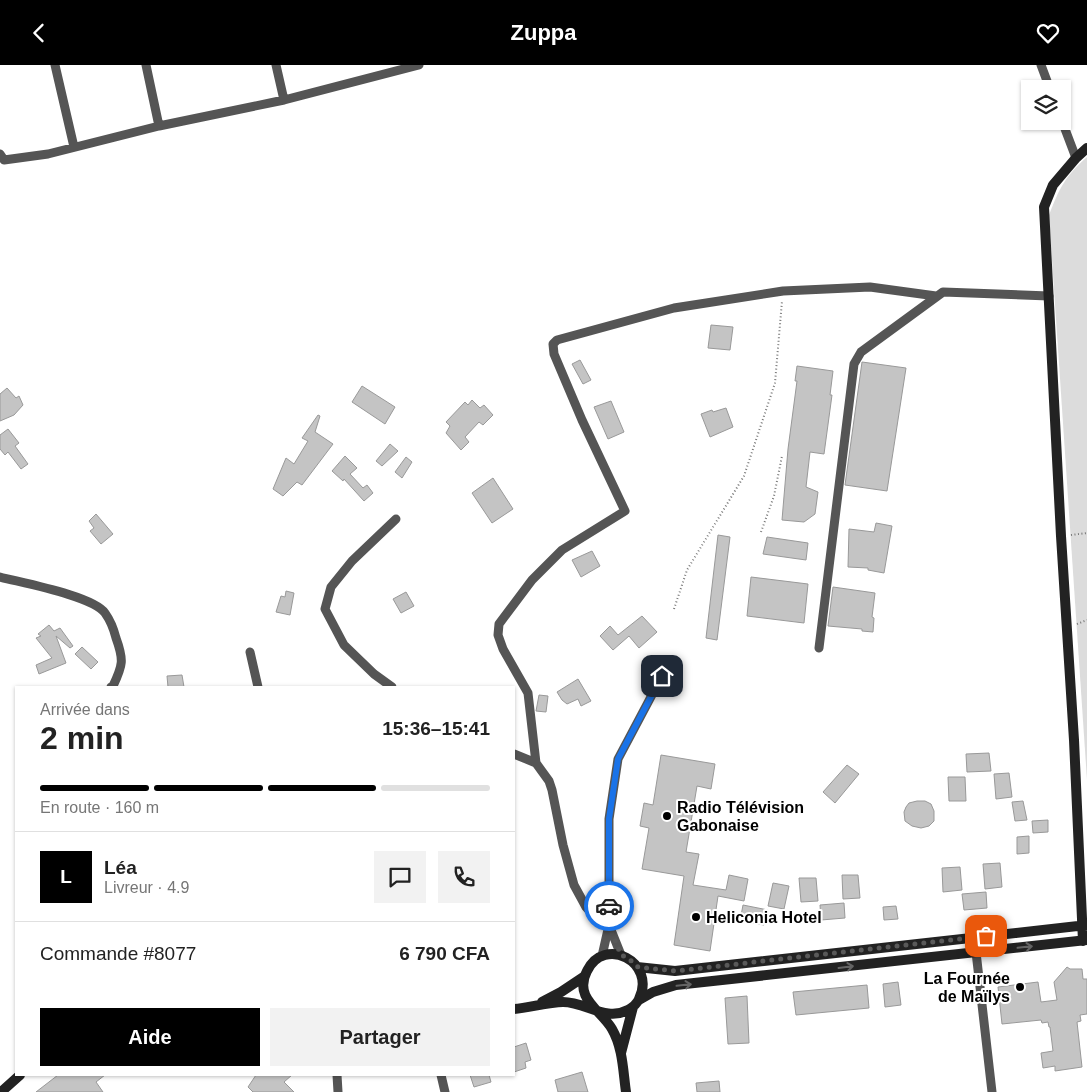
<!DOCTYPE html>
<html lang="fr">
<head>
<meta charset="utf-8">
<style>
  :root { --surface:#fff; --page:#f2f2f2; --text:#222; --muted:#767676; --line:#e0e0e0; --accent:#000 }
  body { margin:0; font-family:Helvetica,sans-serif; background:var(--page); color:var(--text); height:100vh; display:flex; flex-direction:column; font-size:19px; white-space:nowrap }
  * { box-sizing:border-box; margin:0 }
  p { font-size:16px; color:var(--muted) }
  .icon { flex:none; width:28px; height:28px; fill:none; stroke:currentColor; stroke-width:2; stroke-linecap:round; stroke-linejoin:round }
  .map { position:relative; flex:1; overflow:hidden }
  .drawer { position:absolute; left:15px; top:621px; width:500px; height:390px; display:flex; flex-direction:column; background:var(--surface); border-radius:0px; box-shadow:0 1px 4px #0004 }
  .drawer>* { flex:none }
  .buttons { position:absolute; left:1021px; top:15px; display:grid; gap:10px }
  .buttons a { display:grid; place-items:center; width:50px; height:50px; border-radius:0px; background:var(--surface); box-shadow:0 1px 4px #0004; font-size:25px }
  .pin { position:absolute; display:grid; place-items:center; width:42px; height:42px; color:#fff; margin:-21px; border-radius:10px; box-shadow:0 2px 8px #0006 }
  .courier { position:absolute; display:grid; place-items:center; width:50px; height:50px; margin:-25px; border:4px solid #1a73e8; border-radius:50%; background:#fff; color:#222; box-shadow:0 1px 6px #0007 }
  .head em { font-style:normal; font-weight:700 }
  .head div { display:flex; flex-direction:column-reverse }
  .head { display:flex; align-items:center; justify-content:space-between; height:85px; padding:0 25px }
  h1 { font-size:32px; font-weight:700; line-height:38px }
  .bar { display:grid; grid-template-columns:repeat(4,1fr); gap:8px 5px; align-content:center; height:60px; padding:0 25px }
  .bar i { height:6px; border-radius:4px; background:var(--line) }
  .bar .on { background:var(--accent) }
  .bar p { grid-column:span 4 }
  .line { display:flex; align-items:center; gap:12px; padding:0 25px; border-top:1px solid var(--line) }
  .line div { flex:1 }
  .round { display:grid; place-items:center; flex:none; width:52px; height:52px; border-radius:0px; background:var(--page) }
  .button { display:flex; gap:10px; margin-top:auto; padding:10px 25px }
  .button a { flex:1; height:58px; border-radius:0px; background:var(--accent); color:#fff; font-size:20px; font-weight:700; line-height:58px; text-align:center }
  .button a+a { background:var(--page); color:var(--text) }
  header { display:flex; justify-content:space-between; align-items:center; height:65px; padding:0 25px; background:var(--accent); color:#fff; font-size:22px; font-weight:700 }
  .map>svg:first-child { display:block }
  .green { fill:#dcdcdc }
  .building { fill:#c4c4c4; stroke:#999 }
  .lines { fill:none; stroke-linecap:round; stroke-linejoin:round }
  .path { stroke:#777; stroke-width:2; stroke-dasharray:1 2.5; stroke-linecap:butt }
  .street { stroke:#555; stroke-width:9 }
  .secondary { stroke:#222; stroke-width:10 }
  .oneway { stroke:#646464 }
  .done { stroke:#595959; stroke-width:5; stroke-dasharray:0 9 }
  .route { stroke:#1a73e8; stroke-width:6 }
  .poi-dot { fill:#000; stroke:#fff; stroke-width:2 }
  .labels { text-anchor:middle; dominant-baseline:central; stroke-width:4; stroke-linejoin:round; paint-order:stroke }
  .poi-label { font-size:16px; font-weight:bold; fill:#000; stroke:#fff; text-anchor:start }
</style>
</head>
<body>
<header><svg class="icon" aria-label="back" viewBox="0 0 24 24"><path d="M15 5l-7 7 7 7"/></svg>Zuppa<svg class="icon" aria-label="heart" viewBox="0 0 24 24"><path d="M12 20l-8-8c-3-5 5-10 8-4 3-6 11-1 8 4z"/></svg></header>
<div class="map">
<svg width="1087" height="1027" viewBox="0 0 1087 1027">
  <rect width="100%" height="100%" fill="#fff"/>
  <path class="green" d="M1087 92V715L1049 150C1059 124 1065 111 1087 92Z"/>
  <path class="building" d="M711 260 733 262 730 285 708 283Z
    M580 295 591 315 583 319 572 299Z
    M862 297 906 303 887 426 845 420Z
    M797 301 833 306 830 330H832L824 389 810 387 806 422 818 427 815 449 804 457 782 455 788 384 797 316H795Z
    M362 321 395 342 385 359 352 337Z
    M7 323 16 333 19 331 23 340 14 350 0 356V329Z
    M472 335 480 343 484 340 493 350 483 360 479 357 465 372 469 377 461 385 446 368 450 361 446 357 465 337 468 340Z
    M611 336 624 367 608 374 594 342Z
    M726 343 733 362 710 372 701 349 712 345 713 347Z
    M318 350 320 351 315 367 333 379 302 420 297 417 283 431 273 424 286 393 294 399 308 376 302 373Z
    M8 364 19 378 15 381 28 399 21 404 8 387 5 390 0 384V370Z
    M390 379 398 386 382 401 376 396Z
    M345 391 357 403 350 409 363 423 367 420 373 428 364 436 344 414 343 416 332 406Z
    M406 392 412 397 402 413 395 407Z
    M493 413 513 444 492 458 472 428Z
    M96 449 113 469 101 479 90 466 94 463 89 456Z
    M876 458 892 461 884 508 868 505V503L848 502 849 464 874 467Z
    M718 470 730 472 717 575 706 573Z
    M767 472 808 478 806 495 763 489Z
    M592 486 600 501 581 512 572 495Z
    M751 512 808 519 804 558 747 551Z
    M833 522 875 528 872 552 874 553 873 567 862 566V564L828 561Z
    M286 526 294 528 290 550 276 547 281 531 285 532Z
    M406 527 414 541 401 548 393 534Z
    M642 551 657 567 639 583 629 571 613 585 600 571 610 561 618 570Z
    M49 560 54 566 60 563 73 581 70 583 56 571 66 598 39 609 36 600 52 593 36 573 41 571 38 569Z
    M82 582 98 597 91 604 75 589Z
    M182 610 184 622H168L167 611Z
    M578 614 591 636 581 641 578 634 567 639 562 635 557 627Z
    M539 630 548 631 546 647 536 646Z
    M989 688 991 706 967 707 966 689Z
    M661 690 715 699 711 724 697 721 686 787 699 789 693 820 726 825 729 810 748 814 744 836 718 831 710 886 674 880 684 811 642 804 649 763 640 761 644 738 653 740Z
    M847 700 859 709 835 738 823 727Z
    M1009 708 1012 732 996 734 994 709Z
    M948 712H965L966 736H949Z
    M917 736H925L931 739 934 746V756L929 761 921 763 912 761 905 756 904 747 906 742 909 738Z
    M1023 736 1027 755 1015 756 1012 737Z
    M1048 755V767L1033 768 1032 756Z
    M1029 771V788L1017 789V772Z
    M1000 798 1002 822 985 824 983 799Z
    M960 802 962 825 943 827 942 803Z
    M842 810H858L860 833 843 834Z
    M799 813H816L818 836 801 837Z
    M773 818 789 821 784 844 768 841Z
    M986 827 987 843 964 845 962 829Z
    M844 838 845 853 821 855 820 840Z
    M743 840 768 845 764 860 740 856Z
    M896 841 898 854 884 855 883 842Z
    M1067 902 1070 904H1082L1083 914H1087V949L1080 950 1081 956 1077 957 1082 1002 1055 1006V1001L1043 1003 1041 988 1053 986 1050 962H1049L1048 957 1042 958 1041 955 1002 959 998 922 1038 917 1041 937 1057 935 1054 917Z
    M898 917 901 940 885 942 883 919Z
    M867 920 869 943 796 950 793 927Z
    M747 931 749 978 728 979 725 933Z
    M526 978 531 995 525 997 526 1003 514 1007V982Z
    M582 1007 588 1027H558L555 1015Z
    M58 1010H105L96 1017 103 1027H36Z
    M256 1010H292L284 1017 294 1027H253L248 1022Z
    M470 1010H489L491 1017 474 1022Z
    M719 1016 720 1027H697L696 1018Z"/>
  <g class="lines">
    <path class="path" d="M761 467 774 431 782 391
      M1071 470 1087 468
      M674 544 687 505 744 411 775 318 782 236
      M1077 559 1087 555"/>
    <path class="street" d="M55 0 74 82
      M146 0 159 61
      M276 0 284 35
      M1041 0 1050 24
      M1062 56 1076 93
      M0 89 4 95 48 89 159 61 284 35 419 0
      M0 512C23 518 93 531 105 548 110 555 114 565 116 573 124 595 123 600 113 621L111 622
      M819 583 854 299 861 287 943 227 1049 231
      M250 587 258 622
      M392 622 374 609 344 580 325 544 331 522 352 496 396 454
      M514 689 536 698
      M976 887 992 1027
      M621 890 609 860 594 851 586 842 574 820 563 780 552 725 549 716 536 698 528 628 503 584 498 570 499 559 532 515 562 485 625 446 582 355 554 289 553 279 557 275 674 243 783 226 870 222 936 231
      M602 891 609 860V754L618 694 662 611
      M337 1010 338 1027
      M441 1010 445 1027"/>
    <path class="secondary" d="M1083 876 1074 675 1061 471 1044 142 1053 120 1076 93 1087 83
      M637 902 675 906 1087 860
      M639 935 653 927 676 920 1087 875
      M542 937 561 927 585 911
      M514 944C529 943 548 937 563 937 586 937 606 957 628 945 633 942 637 939 639 934 657 897 604 870 587 906 573 933 601 945 612 964 623 983 623 1006 626 1027
      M621 988 633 942
      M1 1027 20 1010"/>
  </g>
  <defs><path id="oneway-shaft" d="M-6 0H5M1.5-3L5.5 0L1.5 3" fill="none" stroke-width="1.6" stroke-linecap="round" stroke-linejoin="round" transform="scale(1.25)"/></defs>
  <g class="oneway">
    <use href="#oneway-shaft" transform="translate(1025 882) rotate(-6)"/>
    <use href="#oneway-shaft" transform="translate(846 902) rotate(-7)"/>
    <use href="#oneway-shaft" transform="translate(684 920) rotate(-6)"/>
  </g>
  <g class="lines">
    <path class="done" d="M609 841V860L621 890 628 893 638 902 675 906 986 871"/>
    <path class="route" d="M609 841V754L618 694 662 611"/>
  </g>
  <g class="poi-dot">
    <circle cx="667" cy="751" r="5"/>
    <circle cx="696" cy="852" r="5"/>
    <circle cx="1020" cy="922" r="5"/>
  </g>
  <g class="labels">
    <g class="poi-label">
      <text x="677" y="742">Radio Télévision<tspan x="677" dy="18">Gabonaise</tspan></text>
      <text x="706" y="852">Heliconia Hotel</text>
      <text x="1010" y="913" text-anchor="end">La Fournée<tspan x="1010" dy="18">de Maïlys</tspan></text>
    </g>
  </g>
</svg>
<div class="buttons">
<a><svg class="icon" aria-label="layers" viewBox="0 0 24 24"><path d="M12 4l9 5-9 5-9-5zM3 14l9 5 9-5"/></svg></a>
</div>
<div class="pin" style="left:986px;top:871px;background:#ea580c"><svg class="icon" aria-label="bag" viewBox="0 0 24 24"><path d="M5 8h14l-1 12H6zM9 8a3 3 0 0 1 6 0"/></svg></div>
<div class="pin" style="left:662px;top:611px;background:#1f2937"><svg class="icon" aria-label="home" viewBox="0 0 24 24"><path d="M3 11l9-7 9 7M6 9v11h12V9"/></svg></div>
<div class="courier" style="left:609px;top:841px"><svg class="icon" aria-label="car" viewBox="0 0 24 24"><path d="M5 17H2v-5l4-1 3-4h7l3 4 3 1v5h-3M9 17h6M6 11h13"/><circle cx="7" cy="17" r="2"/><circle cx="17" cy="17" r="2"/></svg></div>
<section class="drawer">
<div class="head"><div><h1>2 min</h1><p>Arrivée dans</p></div><em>15:36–15:41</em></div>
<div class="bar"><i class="on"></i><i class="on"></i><i class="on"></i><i></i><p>En route · 160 m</p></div>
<div class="line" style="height:90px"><b class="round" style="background:var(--accent);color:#fff">L</b><div><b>Léa</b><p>Livreur · 4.9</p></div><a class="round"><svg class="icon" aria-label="chat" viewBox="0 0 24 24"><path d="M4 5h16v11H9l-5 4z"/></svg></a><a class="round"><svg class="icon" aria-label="phone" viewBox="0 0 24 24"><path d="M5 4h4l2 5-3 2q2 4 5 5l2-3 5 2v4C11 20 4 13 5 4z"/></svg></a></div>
<div class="line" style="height:65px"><div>Commande #8077</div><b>6 790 CFA</b></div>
<div class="button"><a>Aide</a><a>Partager</a></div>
</section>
</div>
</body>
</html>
